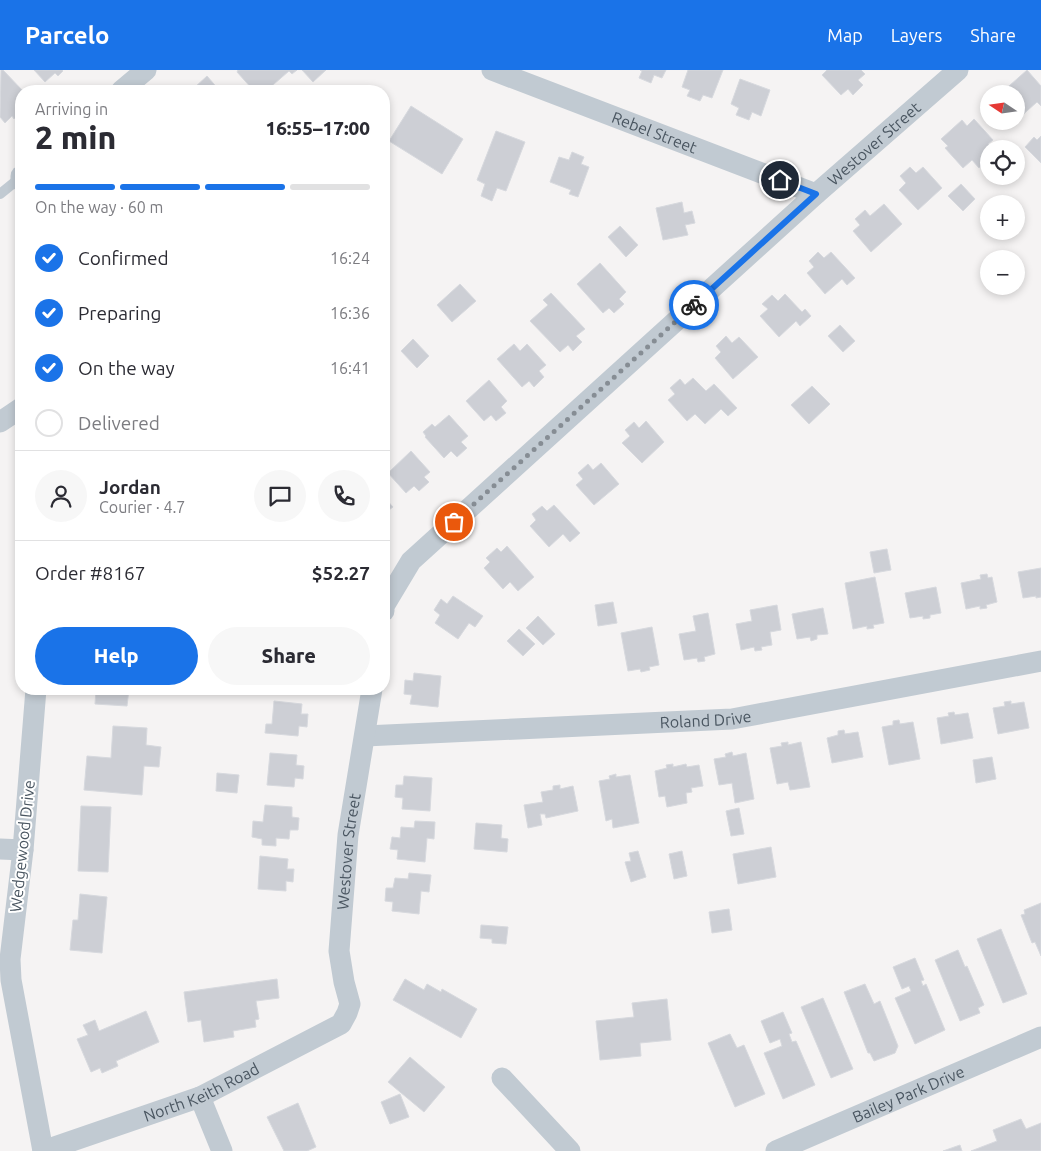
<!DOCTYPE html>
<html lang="en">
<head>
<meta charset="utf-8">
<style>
  :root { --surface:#fff; --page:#f7f7f7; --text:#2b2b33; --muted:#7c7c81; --line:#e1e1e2; --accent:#1a73e8 }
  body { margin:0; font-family:Ubuntu,sans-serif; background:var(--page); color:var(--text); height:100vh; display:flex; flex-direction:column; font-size:19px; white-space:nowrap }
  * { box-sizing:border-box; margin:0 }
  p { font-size:16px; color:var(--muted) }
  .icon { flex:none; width:28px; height:28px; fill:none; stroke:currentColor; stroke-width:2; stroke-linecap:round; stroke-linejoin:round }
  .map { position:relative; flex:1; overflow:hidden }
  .side { position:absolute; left:15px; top:15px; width:375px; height:610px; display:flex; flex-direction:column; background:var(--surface); border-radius:20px; box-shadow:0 2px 8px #0003 }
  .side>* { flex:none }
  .needle { width:32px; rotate:283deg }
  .buttons { position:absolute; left:980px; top:15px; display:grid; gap:10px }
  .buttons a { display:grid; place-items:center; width:45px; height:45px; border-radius:50%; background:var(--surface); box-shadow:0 2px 8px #0003; font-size:25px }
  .pin { position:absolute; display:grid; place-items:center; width:42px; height:42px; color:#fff; margin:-21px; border:2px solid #fff; border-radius:50%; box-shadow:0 1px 5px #0007 }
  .courier { position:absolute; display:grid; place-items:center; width:50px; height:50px; margin:-25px; border:4px solid #1a73e8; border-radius:50%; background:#fff; color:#222; box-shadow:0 1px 6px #0007 }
  .head em { font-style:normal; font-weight:800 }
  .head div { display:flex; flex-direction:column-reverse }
  .head { display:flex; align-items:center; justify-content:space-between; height:85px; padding:0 20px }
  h1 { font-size:32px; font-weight:800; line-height:38px }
  .bar { display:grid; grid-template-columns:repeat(4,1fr); gap:8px 5px; align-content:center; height:60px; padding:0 20px }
  .bar i { height:6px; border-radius:4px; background:var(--line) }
  .bar .active { background:var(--accent) }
  .bar p { grid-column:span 4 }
  .line { display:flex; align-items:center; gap:12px; padding:0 20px; border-top:1px solid var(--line) }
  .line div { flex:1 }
  .round { display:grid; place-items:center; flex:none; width:52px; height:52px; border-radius:26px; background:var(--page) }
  ol { padding:0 20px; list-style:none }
  li { display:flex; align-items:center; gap:15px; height:55px }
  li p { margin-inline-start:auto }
  li .icon { padding:5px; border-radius:50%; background:var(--accent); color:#fff; stroke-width:4 }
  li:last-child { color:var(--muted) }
  li i { width:28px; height:28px; border:2px solid var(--line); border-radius:50% }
  .action { display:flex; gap:10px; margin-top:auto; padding:10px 20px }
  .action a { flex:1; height:58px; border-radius:30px; background:var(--accent); color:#fff; font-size:20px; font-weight:800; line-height:58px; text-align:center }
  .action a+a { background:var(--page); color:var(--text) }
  header { display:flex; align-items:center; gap:30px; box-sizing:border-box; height:70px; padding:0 25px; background:var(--accent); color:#fff }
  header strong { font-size:24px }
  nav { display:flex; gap:28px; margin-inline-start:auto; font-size:18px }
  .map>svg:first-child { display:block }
  .building { fill:#cdcfd5; stroke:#d7d9de }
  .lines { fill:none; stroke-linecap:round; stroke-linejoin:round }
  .lane { stroke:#c1cad2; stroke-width:10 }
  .street { stroke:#c1cad2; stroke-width:21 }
  .done { stroke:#868d94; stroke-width:5; stroke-dasharray:0 9 }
  .route { stroke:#1a73e8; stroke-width:6 }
  .labels { text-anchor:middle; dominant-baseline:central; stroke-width:4; stroke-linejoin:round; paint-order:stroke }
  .street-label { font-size:16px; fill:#4a5661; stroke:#fff }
</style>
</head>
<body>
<header>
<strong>Parcelo</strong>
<nav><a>Map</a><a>Layers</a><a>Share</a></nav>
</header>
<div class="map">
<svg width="1041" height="1081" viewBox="0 0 1041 1081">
  <rect width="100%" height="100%" fill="#f5f3f3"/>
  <path class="building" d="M1 0H3L23 21H21V35L19 38 21 42 14 49 12 46 5 53 0 47Z
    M34 0H62L63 1 58 6 55 3 45 12Z
    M238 0H297L292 4 289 1 266 21H254L237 2Z
    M302 0H326L313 12Z
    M640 0H666L662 8 654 5 651 13 639 8 642 1Z
    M688 0H723L712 28 703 25 700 31 687 26 690 20 682 17Z
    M827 0H861L865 4 858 10 863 15 853 25 848 19 841 25 822 5Z
    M1027 0 1041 16V36L1037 32 1018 49 1016 48V24H1000Z
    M207 6 220 21H195L196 20 194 18Z
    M740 9 770 20 761 46 752 42 749 50 736 45 739 38 731 34Z
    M411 36 463 69 442 104 389 71Z
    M974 49 993 70 988 74 993 79H989V90L979 98 972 90 963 98 945 78 948 76 941 69 962 50 967 56Z
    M496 61 525 72 506 121 497 118 492 131 481 126 485 114 477 110Z
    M1041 66V93L1025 77 1034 67 1037 70Z
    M572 82 584 87 581 94 589 97 578 127 569 124 571 120 550 112 559 87 569 90Z
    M910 97 916 103 923 97 942 118 918 140 899 120 906 113 900 106Z
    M961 114 975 129 963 141 948 126Z
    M682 132 684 143 692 141 695 153 685 155 688 165 663 170 656 138Z
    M884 134 902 154 871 182 853 161 860 155 855 149 865 140 870 146Z
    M620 156 638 175 626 187 608 167Z
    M818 182 824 188 831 182 855 208 847 215 842 209 825 224 807 203 814 197 809 191Z
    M600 193 626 222 619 229 624 234 614 243 609 238 603 243 577 214Z
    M460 214 476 231 452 252 437 235Z
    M551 223 585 259 576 266 582 272 573 281 568 275 560 282 530 251 548 235 543 230Z
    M785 224 802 242 805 239 811 246 800 256 796 251 779 267 760 246 768 239 762 234 772 225 778 231Z
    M840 255 855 271 843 282 828 266Z
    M726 266 732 273 739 267 758 287 733 309 715 288 721 282 716 276Z
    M413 269 429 286 417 298 401 281Z
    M514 274 520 281 527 274 546 295 539 301 544 307 534 317 529 311 522 317 497 289Z
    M693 308 706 321 714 314 737 338 728 346 721 339 705 354 695 344 687 351 668 330 675 324 670 318 680 309 685 315Z
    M489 310 507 331 501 337 506 343 496 351 491 345 484 351 466 331Z
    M812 316 830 334 809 354 791 335Z
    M449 345 468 366 461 372 467 378 457 387 451 381 444 388 425 367 426 366 423 362 432 354 435 357Z
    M646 351 664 372 642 393 622 373 630 366 625 360 634 352 639 358Z
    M411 381 430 402 424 407 429 412 419 421 414 416 406 423 388 403Z
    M601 393 619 414 594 435 576 415 583 409 578 403 588 394 593 400Z
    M384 427 393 437 385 443 389 447 384 452Z
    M554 435 580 463 570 472 563 464 549 477 530 456 536 450 532 444 542 436 547 441Z
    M507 476 534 507 518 521 510 512 503 519 484 498 490 492 486 488 497 478 501 482Z
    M887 479 891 500 874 503 870 482Z
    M1041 498V527L1036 528V526L1023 528 1018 502Z
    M987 504 988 508 992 507 997 532 986 535 987 538 980 539V536L966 539 961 513 981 509 980 505Z
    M875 507 884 553 873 555 874 558 867 559V556L853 559 845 513Z
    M936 517 941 543 930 545V548L923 549V546L910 548 905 523Z
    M453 526 483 546 475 557 469 553 458 569 435 553 440 545 434 540 441 529 447 534Z
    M613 532 617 553 598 556 595 535Z
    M777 535 781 560 770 562 772 575 761 577 762 580 755 581 754 577 741 580 736 554 752 551 750 540Z
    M823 538 828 564 817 565V569L811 571 810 567 797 569 792 544Z
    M708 543 715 584 704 587 705 591 698 592 697 588 684 590 679 564 696 561 693 546Z
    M538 546 555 564 543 575 526 558Z
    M652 557 659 595 649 597 650 600 641 602 640 599 628 601 621 563Z
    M519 559 535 574 523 586 507 571Z
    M414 603 441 606 438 637 410 634 412 625 404 624 405 610 413 611Z
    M96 619H129L127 636 95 634Z
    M274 631 302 634 301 644H308L307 657 299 656 298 666 265 663 266 654H272Z
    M1011 631V634L1024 632 1029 658 998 664 993 638 1005 636 1004 632Z
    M954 642 955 645 968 643 973 668 941 674 937 648 949 646 948 643Z
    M899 650 900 654 913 652 920 689 889 695 882 657 893 655V651Z
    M113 656 147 658 146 675 161 677 159 697 144 696 142 725 84 720 87 686 111 688Z
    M844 660 845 664 858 662 863 687 832 693 827 668 838 665V661Z
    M788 672V675L801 672 810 717 790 720 788 712 777 714 770 678 782 676 781 673Z
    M732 682 733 686 746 683 754 729 735 733 732 713 719 715 714 689 726 687 725 684Z
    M270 683 297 685 296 695 304 696 303 709 295 708 294 717 267 715Z
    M992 687 996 709 976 713 973 690Z
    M673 694V697L686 694 687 697 699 695 703 716 691 718 692 722 686 723 687 733 667 737 665 726 659 727 655 701 667 698 666 695Z
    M217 703 239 705 237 723 216 721Z
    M616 704V707L630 705 639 753 613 758 612 749 606 751 599 711 610 709 609 706Z
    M404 706 432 708 430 741 402 739 403 728 395 727 396 715H403Z
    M560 715V719L573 716 578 741 546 748 545 744H540L542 755 528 758 524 735 543 732 541 722 553 720V716Z
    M265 735 292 737V747L299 748 298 760H290L289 769 276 768V776L262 775V769L252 767 253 751 263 752Z
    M81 736 111 737 108 802 78 801Z
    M739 738 744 764 731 766 726 741Z
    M415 751 435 752 434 769 427 768 425 792 397 789 398 780 390 779 392 767 400 768 401 757 414 758Z
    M476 753 502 755 501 768 508 769 507 782 474 779Z
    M771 777 776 807 738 814 733 784Z
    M638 781 646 807 631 812 625 792 631 791 629 783Z
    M682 781 687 806 674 809 669 784Z
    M260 786 288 789 287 799H294L293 812 286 811V821L258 819Z
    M409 803 431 805 429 822 421 821 419 844 392 841 393 832 385 831 386 818H393L395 808 408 809Z
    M80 824 107 827 102 883 70 880 73 850H78Z
    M1041 833V886L1035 872 1032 873 1021 845 1025 844 1024 840Z
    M729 839 732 860 712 863 709 842Z
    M481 855 508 857 506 874 492 873V869L480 868Z
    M1001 859 1027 924 1003 933 977 869Z
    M958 880 965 897 967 896 984 935 978 938 980 943 960 951 935 890Z
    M915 888 924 910 921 911 923 916 926 914 945 960 915 974 895 928 911 921 909 916 902 919 893 897Z
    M277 909 279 928 256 931 259 949 255 950 256 957 233 961 234 967 204 972 201 950 188 952 184 922Z
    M405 909 424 920 427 914 441 922 442 919 477 939 461 968 393 930Z
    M865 914 874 934 880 931 898 976 895 983 874 991 870 983H868L844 922Z
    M823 928 853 999 831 1008 801 937Z
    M667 929 671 970 640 973 641 986 600 990 596 951 634 947 632 933Z
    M146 941 159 972 116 991 118 996 102 1003 100 998 91 1002 77 969 88 965 83 955 95 950 99 961Z
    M783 942 792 963 789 964 792 972 796 971 815 1015 783 1029 764 983 782 976 780 969 770 973 761 951Z
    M730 964 737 978 744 975 765 1024 735 1037 708 973Z
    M410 987 445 1017 424 1042 388 1012Z
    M400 1024 409 1047 390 1054 381 1032Z
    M298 1033 316 1077 307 1081H284L267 1047Z
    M1021 1049 1026 1059 1041 1053V1081H971L997 1071 993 1060Z
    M960 1075 962 1081H943Z"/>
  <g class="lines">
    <path class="lane" d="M0 124 21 107"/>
    <g class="street">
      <path id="s1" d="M492 0 816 124"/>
      <path d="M121 21 146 0"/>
      <path d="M21 106V111"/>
      <path d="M0 352 21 338"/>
      <path id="s2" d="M384 541V536L411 491 816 124 958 0"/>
      <path d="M36 619 23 780 10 889 11 910 43 1081"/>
      <path id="s3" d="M365 666 732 649 1041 591"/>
      <path d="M0 779 23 780"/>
      <path d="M502 1008 570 1081"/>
      <path d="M200 1027 222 1081"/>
      <path id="s4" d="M43 1081 200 1027 341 954 347 943 350 934 344 912 339 881 348 765 372 619"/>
      <path id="s5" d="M776 1081 1041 967"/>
    </g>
  </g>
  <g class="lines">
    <path class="done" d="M454 452 694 235"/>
    <path class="route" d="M694 235 816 124 780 110"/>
  </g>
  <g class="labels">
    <g class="street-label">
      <text stroke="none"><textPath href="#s1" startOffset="174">Rebel Street</textPath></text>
      <text stroke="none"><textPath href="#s2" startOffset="681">Westover Street</textPath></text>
      <text stroke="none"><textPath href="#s3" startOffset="341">Roland Drive</textPath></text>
      <text transform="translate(22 776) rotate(-84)">Wedgewood Drive</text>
      <text stroke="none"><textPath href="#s4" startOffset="501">Westover Street</textPath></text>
      <text stroke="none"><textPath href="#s4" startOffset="169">North Keith Road</textPath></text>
      <text stroke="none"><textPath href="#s5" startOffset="144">Bailey Park Drive</textPath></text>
    </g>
  </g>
</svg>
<div class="buttons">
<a><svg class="needle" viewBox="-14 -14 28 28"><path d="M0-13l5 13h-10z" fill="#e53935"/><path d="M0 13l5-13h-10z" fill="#7c7c81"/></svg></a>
<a><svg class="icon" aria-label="locate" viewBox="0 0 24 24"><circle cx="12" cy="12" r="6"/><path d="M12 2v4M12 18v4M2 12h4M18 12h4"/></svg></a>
<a>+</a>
<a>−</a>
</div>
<div class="pin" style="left:454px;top:452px;background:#ea580c"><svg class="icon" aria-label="bag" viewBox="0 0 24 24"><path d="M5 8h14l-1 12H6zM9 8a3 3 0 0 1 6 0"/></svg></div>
<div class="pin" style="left:780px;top:110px;background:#1f2937"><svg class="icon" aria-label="home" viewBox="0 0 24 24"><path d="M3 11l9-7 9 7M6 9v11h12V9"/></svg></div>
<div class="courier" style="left:694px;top:235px"><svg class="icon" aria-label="bike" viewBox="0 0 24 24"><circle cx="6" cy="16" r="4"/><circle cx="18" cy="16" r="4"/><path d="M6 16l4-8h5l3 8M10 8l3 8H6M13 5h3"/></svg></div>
<section class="side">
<div class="head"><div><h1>2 min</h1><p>Arriving in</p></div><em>16:55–17:00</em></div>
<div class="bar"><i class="active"></i><i class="active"></i><i class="active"></i><i></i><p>On the way · 60 m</p></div>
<ol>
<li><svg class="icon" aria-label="check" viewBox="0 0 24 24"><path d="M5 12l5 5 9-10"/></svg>Confirmed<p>16:24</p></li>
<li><svg class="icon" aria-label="check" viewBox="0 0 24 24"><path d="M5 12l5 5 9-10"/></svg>Preparing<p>16:36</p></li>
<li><svg class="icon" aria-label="check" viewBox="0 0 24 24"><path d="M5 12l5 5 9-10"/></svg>On the way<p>16:41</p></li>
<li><i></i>Delivered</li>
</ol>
<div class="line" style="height:90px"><a class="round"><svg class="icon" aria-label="person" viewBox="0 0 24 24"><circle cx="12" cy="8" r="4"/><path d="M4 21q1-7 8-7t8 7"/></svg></a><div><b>Jordan</b><p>Courier · 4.7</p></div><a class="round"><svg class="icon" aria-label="chat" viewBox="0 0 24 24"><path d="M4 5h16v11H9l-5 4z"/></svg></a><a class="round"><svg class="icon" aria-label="phone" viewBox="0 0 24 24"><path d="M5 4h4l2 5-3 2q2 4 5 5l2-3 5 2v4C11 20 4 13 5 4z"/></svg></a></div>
<div class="line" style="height:65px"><div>Order #8167</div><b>$52.27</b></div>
<div class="action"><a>Help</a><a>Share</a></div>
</section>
</div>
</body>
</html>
